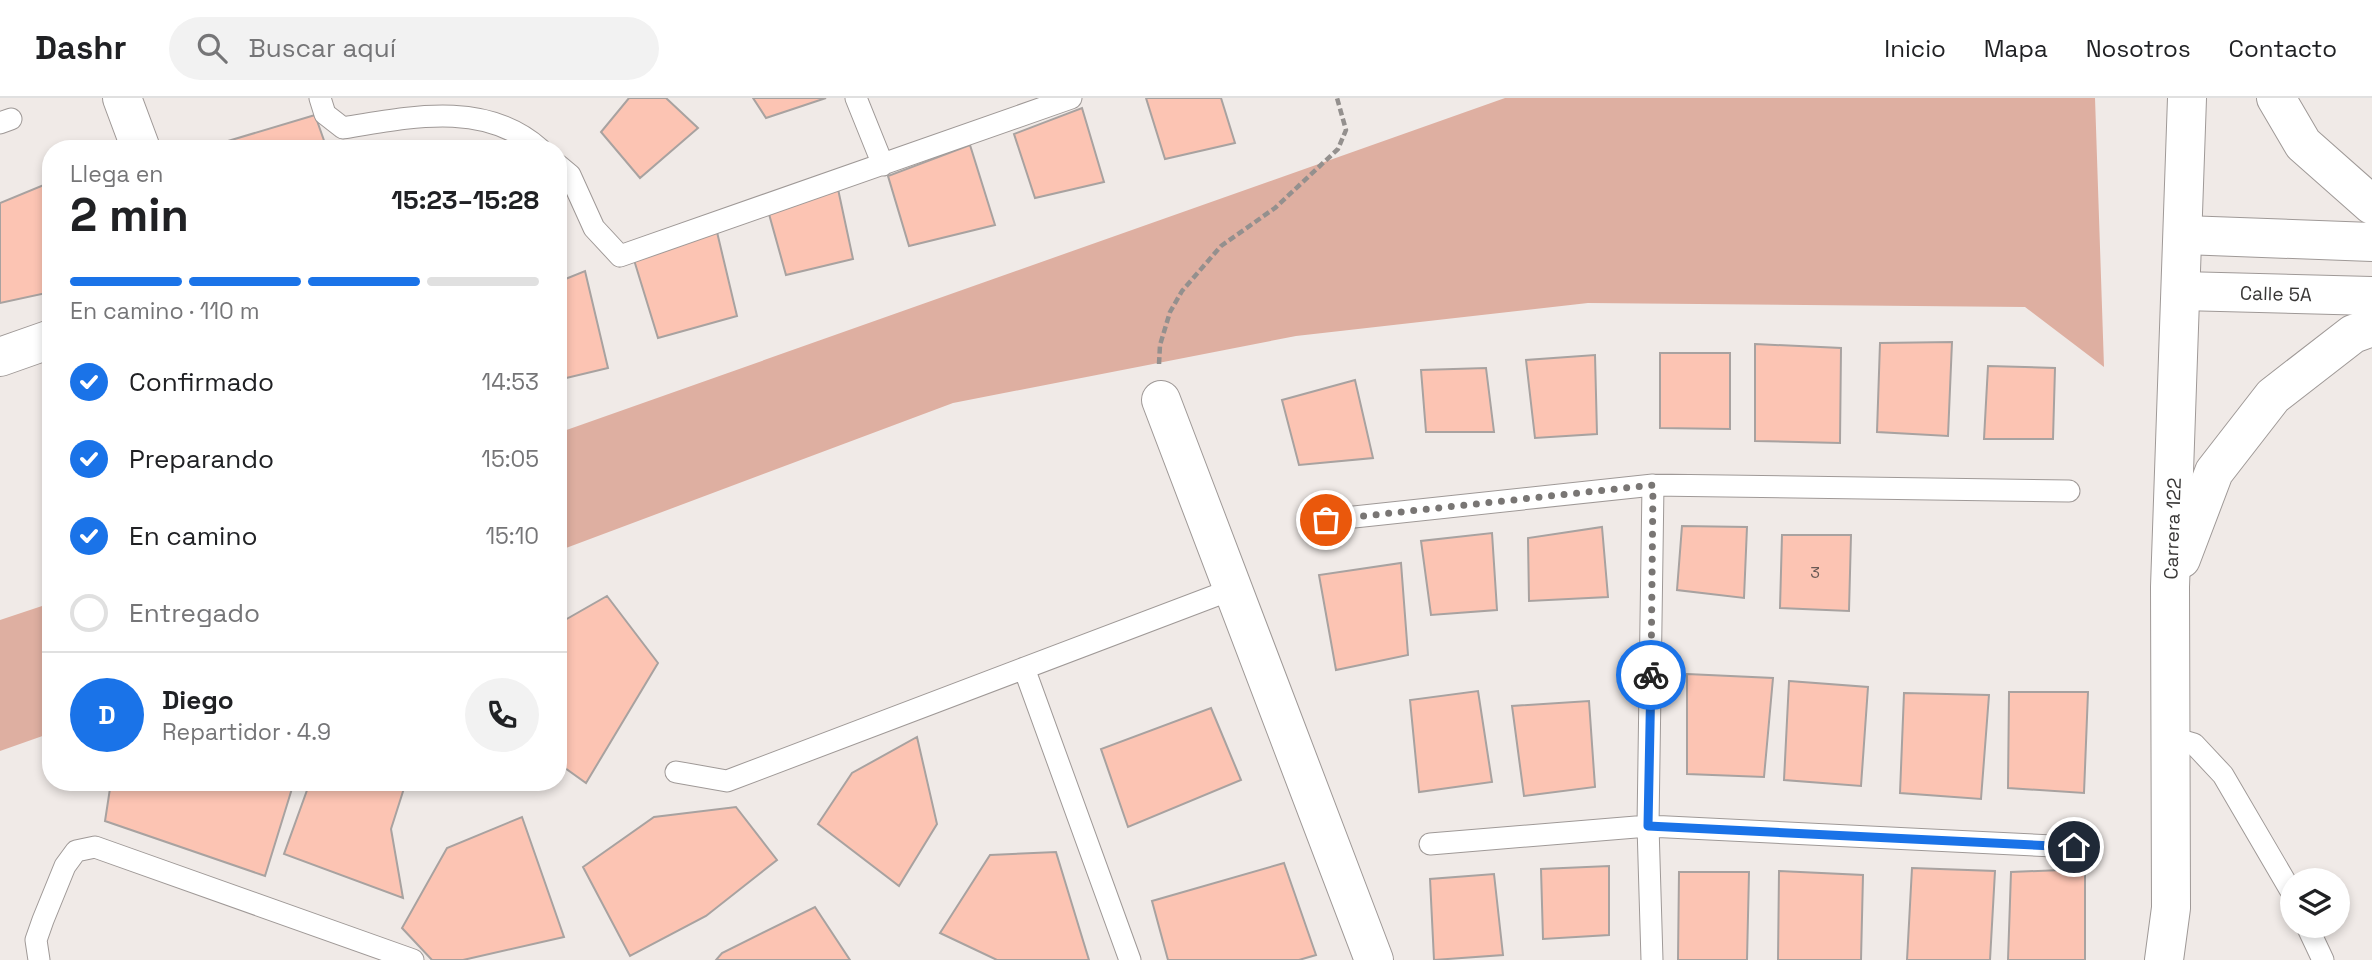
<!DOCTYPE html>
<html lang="es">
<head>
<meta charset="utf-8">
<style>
  :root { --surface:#fff; --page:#f2f2f2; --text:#202124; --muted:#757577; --line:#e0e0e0; --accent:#1a73e8 }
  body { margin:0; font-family:"Space Grotesk",sans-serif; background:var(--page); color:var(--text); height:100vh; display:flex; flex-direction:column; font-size:26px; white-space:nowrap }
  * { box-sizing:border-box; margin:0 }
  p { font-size:23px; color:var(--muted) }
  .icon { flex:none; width:38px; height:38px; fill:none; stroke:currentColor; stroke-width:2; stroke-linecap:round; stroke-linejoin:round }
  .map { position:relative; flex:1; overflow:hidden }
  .side { position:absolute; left:42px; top:42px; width:525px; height:651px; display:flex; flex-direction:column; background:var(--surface); border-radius:28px; box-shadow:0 4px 10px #0003 }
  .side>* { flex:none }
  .controls { position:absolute; left:2280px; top:770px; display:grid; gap:14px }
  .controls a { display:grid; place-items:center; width:70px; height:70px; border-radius:50%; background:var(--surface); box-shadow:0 4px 10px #0003; font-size:35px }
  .pin { position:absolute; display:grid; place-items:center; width:60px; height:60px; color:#fff; margin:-30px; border:4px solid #fff; border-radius:50%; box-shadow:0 2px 7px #0007 }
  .courier { position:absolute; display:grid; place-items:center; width:70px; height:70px; margin:-35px; border:5px solid #1a73e8; border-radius:50%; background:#fff; color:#222; box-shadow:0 2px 9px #0007 }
  .head em { font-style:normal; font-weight:700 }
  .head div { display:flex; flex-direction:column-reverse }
  .head { display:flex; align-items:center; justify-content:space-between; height:119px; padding:0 28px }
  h1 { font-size:46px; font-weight:700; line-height:52px }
  .bar { display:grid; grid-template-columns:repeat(4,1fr); gap:10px 7px; align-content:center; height:84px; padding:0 28px }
  .bar i { height:9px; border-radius:5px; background:var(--line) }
  .bar .active { background:var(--accent) }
  .bar p { grid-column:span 4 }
  .line { display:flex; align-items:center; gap:18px; padding:0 28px; border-top:2px solid var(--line) }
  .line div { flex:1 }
  .round { display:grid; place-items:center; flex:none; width:74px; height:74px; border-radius:37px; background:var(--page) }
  ol { padding:0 28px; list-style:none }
  li { display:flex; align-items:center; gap:21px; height:77px }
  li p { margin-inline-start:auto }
  li .icon { padding:7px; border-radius:50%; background:var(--accent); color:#fff; stroke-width:4 }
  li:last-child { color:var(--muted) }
  li i { width:38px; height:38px; border:4px solid var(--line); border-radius:50% }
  header { display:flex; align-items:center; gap:42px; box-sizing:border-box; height:98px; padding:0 35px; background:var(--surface); border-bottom:2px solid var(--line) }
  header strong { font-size:33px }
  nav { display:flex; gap:38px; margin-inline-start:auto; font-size:24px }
  .search { width:490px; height:63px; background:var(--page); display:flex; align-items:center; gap:18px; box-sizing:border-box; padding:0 24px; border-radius:38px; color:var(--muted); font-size:26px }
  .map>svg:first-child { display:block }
  .green { fill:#deafa1 }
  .building { fill:#fcc4b3; stroke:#a8a2a0; stroke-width:2 }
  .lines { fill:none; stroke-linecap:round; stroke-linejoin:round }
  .service-casing { stroke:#9f9997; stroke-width:23 }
  .minor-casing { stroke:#9f9997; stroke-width:40 }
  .tertiary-casing { stroke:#9f9997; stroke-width:40 }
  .path { stroke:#94908e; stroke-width:4.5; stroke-dasharray:7 3.5; stroke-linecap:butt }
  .service { stroke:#fff; stroke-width:21 }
  .minor { stroke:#fff; stroke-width:38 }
  .tertiary { stroke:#fff; stroke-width:38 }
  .done { stroke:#797674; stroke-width:7; stroke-dasharray:0 12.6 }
  .route { stroke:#1a73e8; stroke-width:9 }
  .labels { text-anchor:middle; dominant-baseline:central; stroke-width:5; stroke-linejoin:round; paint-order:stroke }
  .number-label { font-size:16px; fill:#6a5a55 }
  .street-label { font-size:19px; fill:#393736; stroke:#fef7f5 }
</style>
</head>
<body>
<header>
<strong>Dashr</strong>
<div class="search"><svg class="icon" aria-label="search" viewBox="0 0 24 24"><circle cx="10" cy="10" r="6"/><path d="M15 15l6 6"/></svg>Buscar aquí</div>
<nav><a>Inicio</a><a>Mapa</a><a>Nosotros</a><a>Contacto</a></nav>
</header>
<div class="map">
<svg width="2372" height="862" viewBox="0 0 2372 862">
  <rect width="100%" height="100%" fill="#f0eae7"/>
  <path class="green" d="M1505 0H2095L2104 269 2025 209 1588 205 1296 238 953 305 558 453V335Z
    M51 505V635L0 653V522Z"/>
  <path class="building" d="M629 0H666L698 30 640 80 601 34Z
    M753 0H826L766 20Z
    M1146 0H1221L1235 45 1165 61Z
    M1082 10 1104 84 1035 100 1014 36Z
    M315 17 327 51H230L228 43Z
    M970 47 995 127 909 148 888 78Z
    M51 84V194L0 205V105Z
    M838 91 853 161 786 177 769 116Z
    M717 134 737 218 658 240 634 162Z
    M585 173 608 270 558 282V184Z
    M1952 244 1948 338 1877 334 1880 245Z
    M1755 246 1841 250 1840 345 1755 343Z
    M1660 255H1730V331L1660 330Z
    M1595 257 1597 336 1535 340 1526 262Z
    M1988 268 2055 270 2053 341H1984Z
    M1486 270 1494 334H1426L1421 272Z
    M1355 282 1373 360 1299 367 1282 302Z
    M1682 428 1747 429 1744 500 1677 492Z
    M1602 429 1608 499 1529 503 1528 440Z
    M1492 435 1497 512 1431 517 1421 443Z
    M1782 437H1851L1849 513 1780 510Z
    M1401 465 1408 557 1336 572 1319 477Z
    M607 498 658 565 586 685 558 665V526Z
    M1687 576 1773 580 1764 679 1687 676Z
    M1789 583 1868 589 1861 688 1784 682Z
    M1478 593 1492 684 1419 694 1410 602Z
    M2009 594H2088L2084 695 2008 690Z
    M1904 595 1989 597 1981 701 1900 695Z
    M1589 603 1595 689 1524 698 1512 608Z
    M1211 610 1241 682 1128 729 1101 651Z
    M917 639 937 726 899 788 818 726 852 675Z
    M111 684H294L265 778 105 723Z
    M310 684H406L391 731 403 800 284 756Z
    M736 709 777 762 706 818 630 858 583 769 654 719Z
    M522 719 564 839 463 862H432L402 830 447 750Z
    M1056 754 1089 862H997L940 835 990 757Z
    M1284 765 1316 857 1299 862H1168L1152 803Z
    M1609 768V837L1543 841 1541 771Z
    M1912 770 1995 773 1990 862H1907Z
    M2085 771V862H2008L2011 774Z
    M1779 773 1863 777 1861 862H1778Z
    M1679 774H1749L1747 862H1678Z
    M1494 776 1503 857 1434 862 1430 781Z
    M815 809 850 862H716L722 855Z"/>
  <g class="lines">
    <g class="service-casing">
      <path id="service" d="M320 0 325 16 343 30C410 19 485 2 540 51
        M856 0 883 67
        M0 25 11 21
        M558 67 570 77 594 130 620 158 1071 0
        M1326 422 1653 387 2069 393
        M1024 570 1130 862
        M2170 639 2194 646 2223 677 2292 795
        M676 674 727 683 1233 491
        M1430 746 1648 728 2074 749
        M2307 828 2323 862
        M39 862 36 842 43 822 65 768 76 753 95 749 413 862
        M1652 862 1648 728 1653 387"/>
    </g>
    <g class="minor-casing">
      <g id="minor">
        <path d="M122 0 141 51"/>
        <path d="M2184 137 2372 144"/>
        <path id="s1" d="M2182 193 2372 198"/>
        <path d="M0 259 51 241"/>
        <path d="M1161 302 1374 862"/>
      </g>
    </g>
    <g class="tertiary-casing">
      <g id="tertiary">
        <path d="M2276 0 2303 46 2372 107"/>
        <path d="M2181 461 2214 374 2273 298 2353 236 2372 229"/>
        <path id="s2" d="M2164 862 2171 810 2170 489 2187 0"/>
      </g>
    </g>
    <path class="path" d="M1159 266 1160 247 1170 214 1182 193 1221 148 1275 110 1338 51 1346 32 1337 0"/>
    <use href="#service" class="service"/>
    <use href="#minor" class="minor"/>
    <use href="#tertiary" class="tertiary"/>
  </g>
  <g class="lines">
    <path class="done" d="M1326 422 1653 387 1651 577"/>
    <path class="route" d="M1651 577 1648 728 2074 749"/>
  </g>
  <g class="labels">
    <g class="number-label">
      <text x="1815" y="474">3</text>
    </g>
    <g class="street-label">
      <text stroke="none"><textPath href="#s1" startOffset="94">Calle 5A</textPath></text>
      <text stroke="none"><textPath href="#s2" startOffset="432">Carrera 122</textPath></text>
    </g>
  </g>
</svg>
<div class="controls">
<a><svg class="icon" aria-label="layers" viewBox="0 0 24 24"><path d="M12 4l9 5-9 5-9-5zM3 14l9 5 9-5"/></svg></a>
</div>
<div class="pin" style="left:1326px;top:422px;background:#ea580c"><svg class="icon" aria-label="bag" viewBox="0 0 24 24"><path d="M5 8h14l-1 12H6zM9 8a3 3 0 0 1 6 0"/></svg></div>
<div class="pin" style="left:2074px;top:749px;background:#1f2937"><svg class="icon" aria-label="home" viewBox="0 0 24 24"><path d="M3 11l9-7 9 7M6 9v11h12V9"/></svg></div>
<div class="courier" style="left:1651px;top:577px"><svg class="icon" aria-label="bike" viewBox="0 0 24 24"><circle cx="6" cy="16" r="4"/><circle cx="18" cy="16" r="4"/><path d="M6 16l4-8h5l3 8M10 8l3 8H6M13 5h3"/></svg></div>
<section class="side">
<div class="head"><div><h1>2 min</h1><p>Llega en</p></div><em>15:23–15:28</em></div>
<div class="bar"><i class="active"></i><i class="active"></i><i class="active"></i><i></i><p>En camino · 110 m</p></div>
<ol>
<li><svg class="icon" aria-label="check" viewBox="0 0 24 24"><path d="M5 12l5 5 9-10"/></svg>Confirmado<p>14:53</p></li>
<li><svg class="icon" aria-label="check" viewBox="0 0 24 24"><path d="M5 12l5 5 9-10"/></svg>Preparando<p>15:05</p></li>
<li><svg class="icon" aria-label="check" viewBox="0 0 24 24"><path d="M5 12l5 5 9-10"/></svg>En camino<p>15:10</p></li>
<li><i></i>Entregado</li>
</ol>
<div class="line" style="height:126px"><b class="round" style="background:var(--accent);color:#fff">D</b><div><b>Diego</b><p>Repartidor · 4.9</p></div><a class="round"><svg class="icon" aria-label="phone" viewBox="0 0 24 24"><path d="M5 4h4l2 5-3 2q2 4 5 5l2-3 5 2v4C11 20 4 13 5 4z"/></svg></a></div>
</section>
</div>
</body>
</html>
